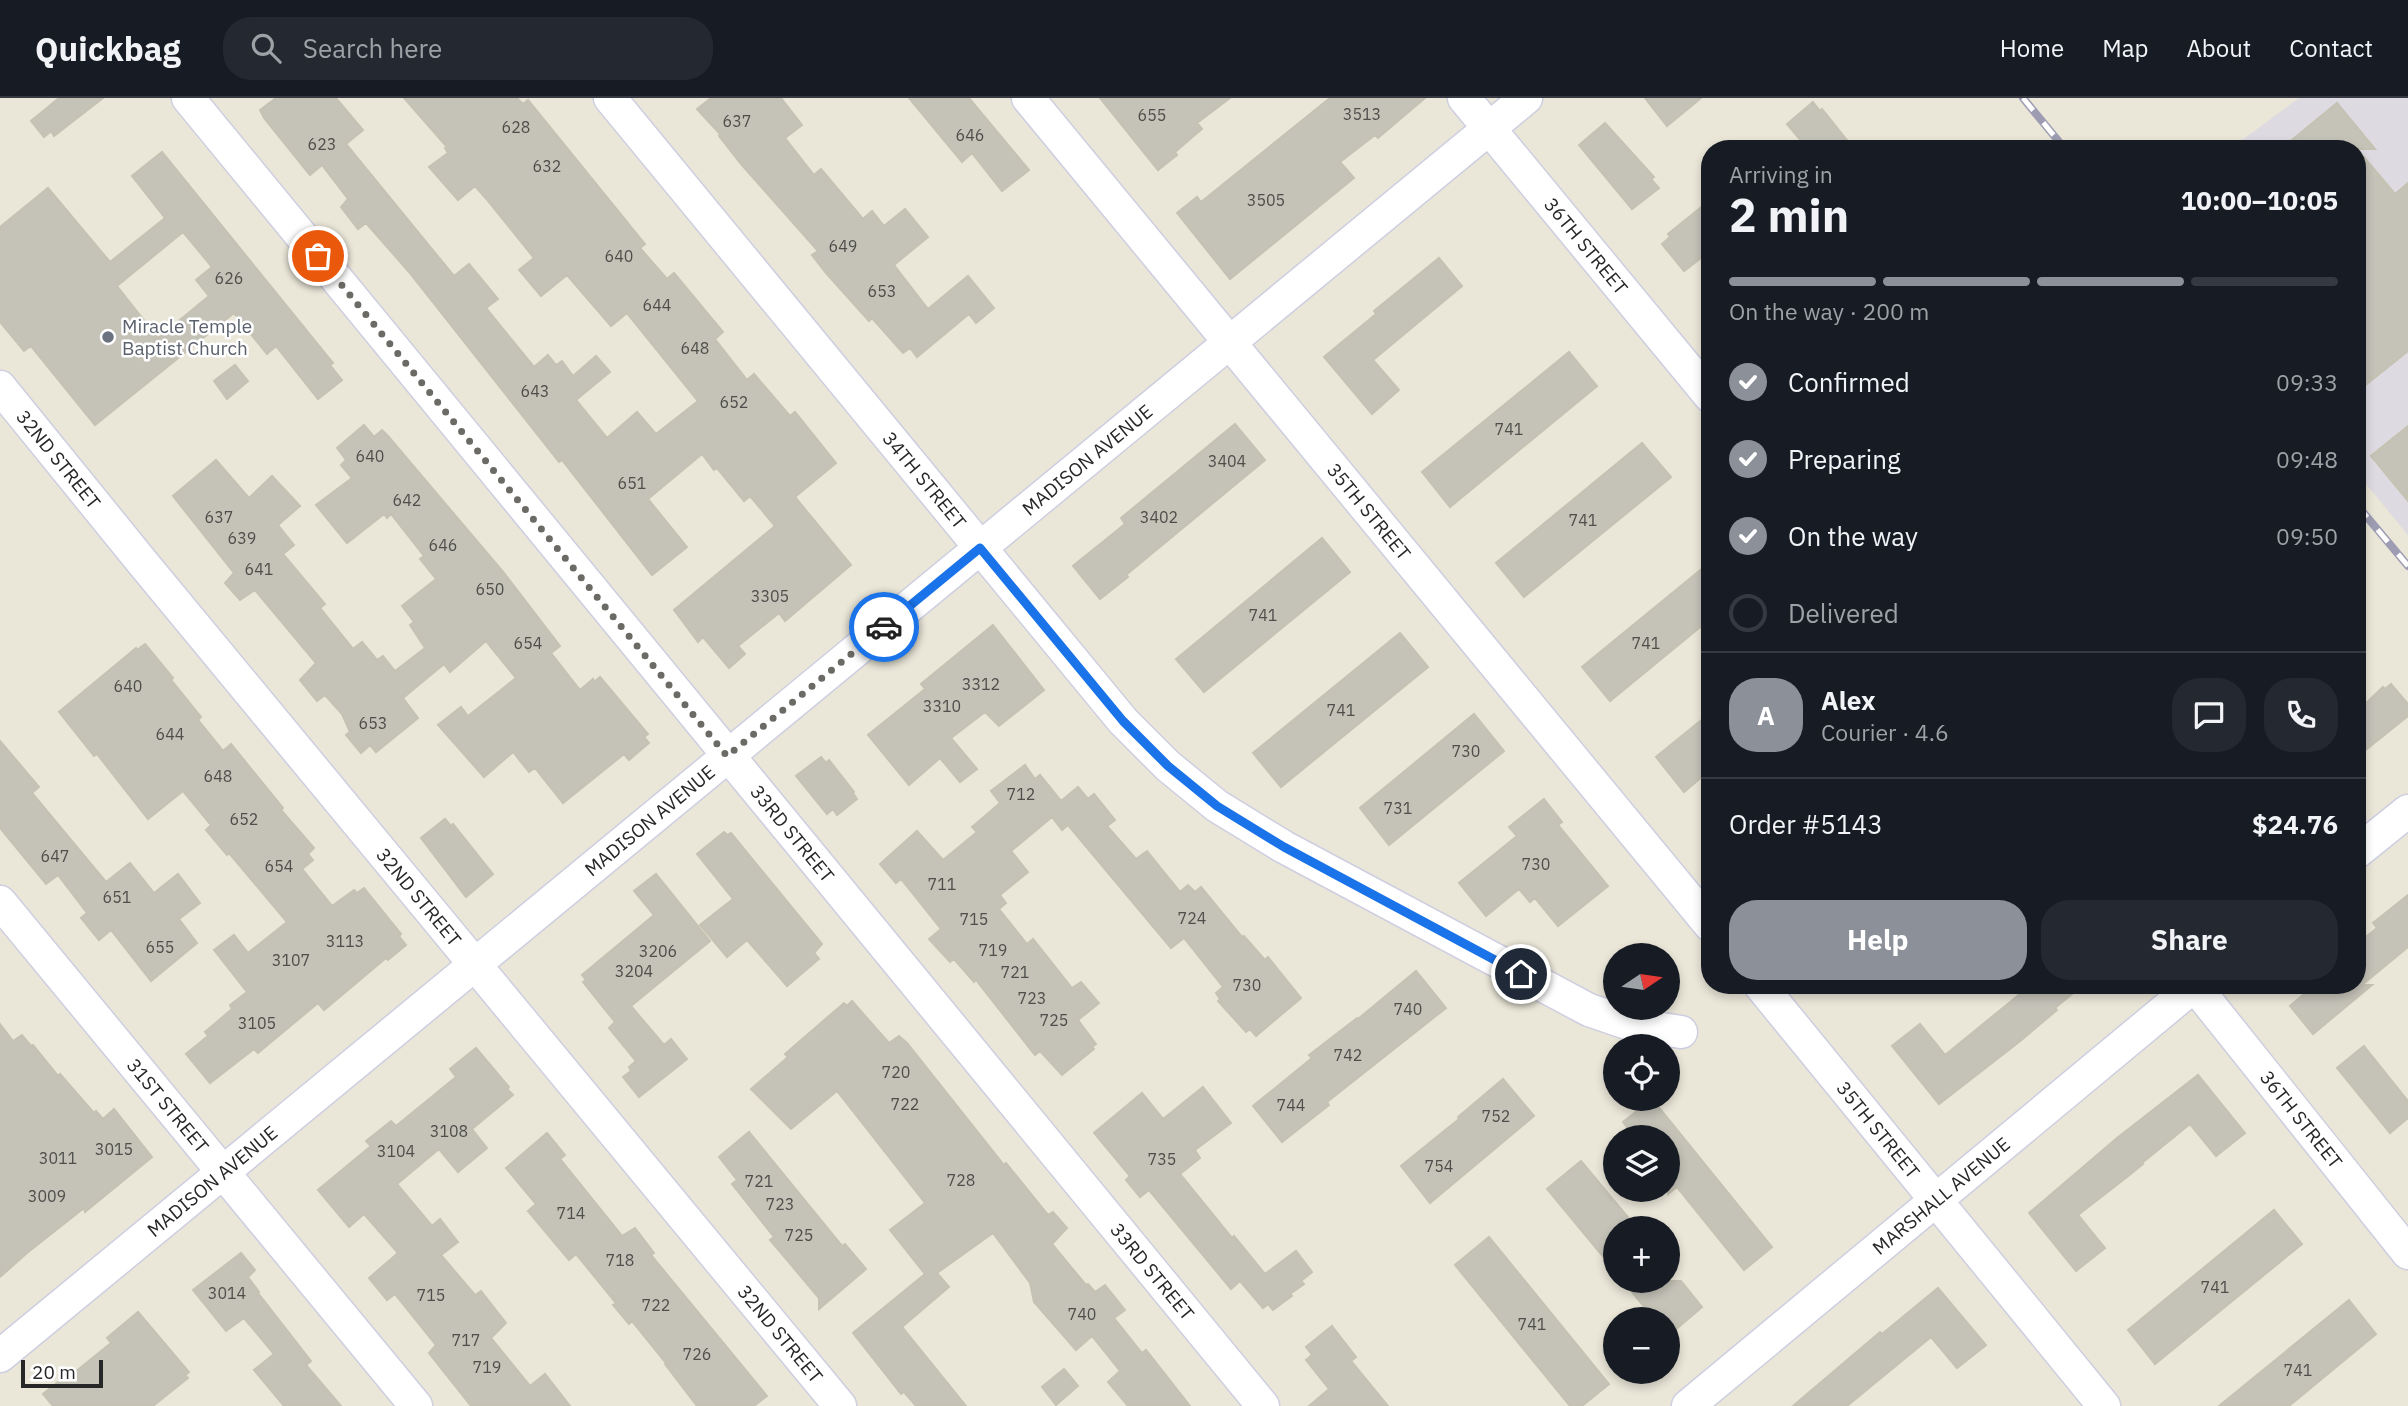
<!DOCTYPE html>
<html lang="en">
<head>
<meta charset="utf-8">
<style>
  :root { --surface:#171b24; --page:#242831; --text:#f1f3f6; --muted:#9ea1a6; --line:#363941; --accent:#8c9099 }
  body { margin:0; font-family:"IBM Plex Sans",sans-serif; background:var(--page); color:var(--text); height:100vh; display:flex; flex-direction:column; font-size:26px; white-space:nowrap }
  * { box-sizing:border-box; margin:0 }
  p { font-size:23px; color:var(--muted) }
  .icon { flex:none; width:38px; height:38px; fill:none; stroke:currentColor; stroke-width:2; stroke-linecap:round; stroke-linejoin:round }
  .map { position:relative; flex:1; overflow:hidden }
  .side { position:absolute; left:1701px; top:42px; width:665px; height:854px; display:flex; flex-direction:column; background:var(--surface); border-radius:28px; box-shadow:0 4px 10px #0003 }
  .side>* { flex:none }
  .needle { width:46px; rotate:77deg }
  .buttons { position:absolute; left:1603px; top:845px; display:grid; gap:14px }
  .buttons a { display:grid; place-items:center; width:77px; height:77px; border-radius:50%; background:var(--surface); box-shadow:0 4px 10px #0003; font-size:35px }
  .scale { position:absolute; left:21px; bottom:18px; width:82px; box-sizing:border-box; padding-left:7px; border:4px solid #272727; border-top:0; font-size:19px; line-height:24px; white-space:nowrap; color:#272727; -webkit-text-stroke:5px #fff; paint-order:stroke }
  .pin { position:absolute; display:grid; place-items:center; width:60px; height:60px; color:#fff; margin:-30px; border:4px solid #fff; border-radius:50%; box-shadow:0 2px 7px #0007 }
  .courier { position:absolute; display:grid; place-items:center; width:70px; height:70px; margin:-35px; border:5px solid #1a73e8; border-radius:50%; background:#fff; color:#222; box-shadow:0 2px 9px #0007 }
  .summary em { font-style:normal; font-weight:800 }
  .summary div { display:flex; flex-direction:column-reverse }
  .summary { display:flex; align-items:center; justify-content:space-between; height:119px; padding:0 28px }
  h1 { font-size:46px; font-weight:800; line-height:52px }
  .bar { display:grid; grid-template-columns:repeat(4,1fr); gap:10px 7px; align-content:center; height:84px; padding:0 28px }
  .bar i { height:9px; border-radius:5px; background:var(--line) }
  .bar .active { background:var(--accent) }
  .bar p { grid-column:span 4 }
  .line { display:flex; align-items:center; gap:18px; padding:0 28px; border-top:2px solid var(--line) }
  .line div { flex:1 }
  .round { display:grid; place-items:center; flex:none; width:74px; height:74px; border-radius:28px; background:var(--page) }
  ol { padding:0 28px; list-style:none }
  li { display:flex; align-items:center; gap:21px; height:77px }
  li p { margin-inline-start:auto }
  li .icon { padding:7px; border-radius:50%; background:var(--accent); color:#fff; stroke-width:4 }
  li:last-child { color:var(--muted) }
  li i { width:38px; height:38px; border:4px solid var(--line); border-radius:50% }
  .button { display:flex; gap:14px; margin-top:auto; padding:14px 28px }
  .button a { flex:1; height:80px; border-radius:28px; background:var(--accent); color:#fff; font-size:28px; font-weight:800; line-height:80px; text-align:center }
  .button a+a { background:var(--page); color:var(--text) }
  header { display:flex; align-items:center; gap:42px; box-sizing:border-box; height:98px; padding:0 35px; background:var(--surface); border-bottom:2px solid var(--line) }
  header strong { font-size:33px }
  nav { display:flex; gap:38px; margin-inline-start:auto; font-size:24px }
  .search { width:490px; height:63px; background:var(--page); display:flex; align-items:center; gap:18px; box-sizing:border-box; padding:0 24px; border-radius:28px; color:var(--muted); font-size:26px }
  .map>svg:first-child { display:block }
  .industrial { fill:#dedae2 }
  .building { fill:#c5c3b8; stroke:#c5c2b3; stroke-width:2; fill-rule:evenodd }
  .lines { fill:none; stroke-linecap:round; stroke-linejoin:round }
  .minor-casing { stroke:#cecee1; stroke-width:35 }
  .minor { stroke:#fff; stroke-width:32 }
  .rail-casing { stroke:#9d9cb2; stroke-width:8 }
  .rail { stroke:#fff; stroke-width:5; stroke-dasharray:16; stroke-linecap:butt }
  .done { stroke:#6b6a65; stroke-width:7; stroke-dasharray:0 12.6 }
  .route { stroke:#1a73e8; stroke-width:9 }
  .worship-dot { fill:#6b7280; stroke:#fff; stroke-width:2.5 }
  .labels { text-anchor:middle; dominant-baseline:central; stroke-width:5; stroke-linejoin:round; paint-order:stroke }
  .number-label { font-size:16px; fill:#4e4e4b }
  .street-label { font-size:19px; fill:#272727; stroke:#fff }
  .worship-label { font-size:19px; fill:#5b616d; stroke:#fff; text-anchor:start }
</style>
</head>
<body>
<header>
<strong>Quickbag</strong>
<div class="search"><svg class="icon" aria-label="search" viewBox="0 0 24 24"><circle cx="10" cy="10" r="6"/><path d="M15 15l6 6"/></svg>Search here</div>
<nav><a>Home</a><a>Map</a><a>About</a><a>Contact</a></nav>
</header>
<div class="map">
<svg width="2408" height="1308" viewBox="0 0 2408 1308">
  <rect width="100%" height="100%" fill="#eae6d8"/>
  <path class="industrial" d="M2299 0H2408V437L2357 375V51H2230Z"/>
  <path class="building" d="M59 0H103L54 38 51 33 44 39 31 23Z
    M276 0H336L363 32 346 46 454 178 469 166 498 201 486 210 534 269 548 257 556 267 562 263 573 278 596 258 610 274 576 302 607 340 637 314 656 336 698 303 627 215 611 228 567 177 541 198 519 172 534 160 489 104 475 88 458 102 429 69 448 55 445 50 447 49 404 0H517L523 6 528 2 645 146 640 150 667 181 674 175 723 234 715 241 747 282 754 276 790 318 795 314 836 365 795 399 851 467 785 523 779 515 738 548 745 556 729 570 703 539 698 544 674 512 775 428 750 398 744 403 717 370 714 372 702 356 648 401 687 449 652 477 562 362 559 364 409 174 366 125 358 131 341 109 348 101 322 67 310 77 264 20 260 12Z
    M711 0H781L802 27 785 40 814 77 821 71 863 121 872 113 884 128 905 111 928 139 894 167 928 211 968 178 994 210 976 225 969 216 917 259 910 250 903 255 872 220 869 223 826 175 812 157 818 153 741 66 719 38 720 36 697 11Z
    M909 0H969L1029 72 1002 93 972 55 962 64Z
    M1100 0H1230L1197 25 1202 31 1175 54 1177 57 1158 72Z
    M1330 0H1425L1378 40 1375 37 1340 64 1354 80 1230 181 1177 115 1197 99 1201 104Z
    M1645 0H1701L1667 28Z
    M1813 4 1820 13 1822 11 1854 51H1808L1787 26Z
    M2337 5 2375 51H2357L2395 96 2408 85V253L2357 294V51H2281Z
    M1605 25 1654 79 1651 81 1659 90 1632 111 1579 47Z
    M162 54 333 265 330 267 342 282 318 301 276 248 267 256 234 215 95 327 31 248 24 253 0 224V129L48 90 110 164 165 120 132 78ZM183 134 212 169 196 182 209 198 158 240 117 188Z
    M1710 102V153L1684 173 1662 146 1670 139 1668 136Z
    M1439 160 1462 188 1373 262 1399 292 1372 316 1324 259 1376 216 1374 213Z
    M1569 254 1597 288 1450 409 1422 374Z
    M235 267 248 283 227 301 214 283Z
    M1235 326 1265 362 1126 477 1128 479 1100 501 1073 468 1125 426 1121 420Z
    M364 327 374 339 382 332 388 338 504 475 560 548 551 555 580 592 593 581 594 584 600 579 648 636 644 639 649 645 629 662 624 656 563 705 535 670 529 674 513 654 484 679 438 627 461 609 468 618 516 580 486 543 450 574 444 566 403 600 418 620 376 654 370 647 361 655 346 637 350 634 342 616 325 597 317 603 300 582 316 565 255 492 240 502 225 485 234 475 173 398 216 362 249 400 272 378 300 408 278 427 294 447 283 456 325 506 320 510 353 551 362 544 377 562 383 558 395 573 425 550 410 527 414 524 402 508 436 481 420 461 424 458 391 416 387 420 384 416 347 445 316 407 352 380 341 367 346 362 337 350Z
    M2408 328V403L2371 358Z
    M1642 345 1671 379 1524 499 1496 465Z
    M1322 440 1350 474 1204 594 1176 561Z
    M1710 464V521L1610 603 1582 569Z
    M993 527 1044 592 999 628 985 614 951 640 977 671 960 684 940 660 909 687 868 637 925 591 921 586Z
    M1400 535 1428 569 1281 689 1253 655Z
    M145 546 173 580 171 582 201 619 198 622 223 653 231 646 283 710 281 712 314 750 308 756 313 762 302 771 332 808 354 792 357 795 364 790 401 836 399 838 406 847 388 862 386 860 324 912 318 905 258 955 254 951 210 985 186 956 208 938 205 934 232 911 230 907 247 894 214 852 234 837 248 855 287 824 229 755 227 757 206 732 211 727 183 693 148 721 97 656 94 658 59 614 136 550 137 552Z
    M2391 586 2408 606V618L2357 659V614L2383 589 2385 591Z
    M1710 615V672L1684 694 1656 659Z
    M1474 616 1504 653 1389 747 1360 710Z
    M0 643 39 689 32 695 106 784 130 765 154 795 178 776 200 805 179 821 197 845 151 883 111 832 99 842 81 820 87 815 58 777 46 786 0 730Z
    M821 659 826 665 829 662 854 694 853 695 857 701 837 717 833 711 827 716 796 678Z
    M1025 667 1035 681 1040 677 1061 703 1078 689 1088 701 1094 696 1115 722 1107 728 1136 761 1147 753 1180 794 1188 787 1195 794 1201 789 1242 839 1244 838 1265 862 1268 859 1301 900 1256 938 1250 931 1246 934 1218 903 1220 901 1216 895 1223 889 1184 840 1171 850 1068 727 1062 732 1052 719 1011 753 1028 774 1000 797 1006 805 999 811 1027 846 1033 841 1072 890 1081 884 1099 905 1078 922 1096 946 1092 949 1094 951 1062 977 1040 953 1035 957 976 882 974 884 954 861 950 864 929 841 941 831 901 781 896 785 880 766 917 733 943 762 977 734 972 729 1000 705 991 693Z
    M1544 701 1562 724 1558 727 1608 788 1558 828 1535 800 1530 804 1519 791 1486 818 1459 785 1517 738 1509 729Z
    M445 721 451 728 453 726 493 776 466 799 421 740Z
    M724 734 727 737 731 735 822 846 814 855 819 861 787 888 747 842 727 859 700 827 733 801 697 756Z
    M656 776 710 843 631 908 664 947 671 941 687 961 639 999 623 979 631 973 629 969 636 963 609 930 615 924 583 884 586 882 582 877 654 817 634 793Z
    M2408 797V849L2362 887H2372L2313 936 2290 908 2315 887H2357V846L2377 830 2373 825Z
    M1416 873 1446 910 1327 1004 1329 1007 1282 1044 1253 1008 1312 960 1309 957 1357 920 1358 921Z
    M2031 887H2083L2055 910 2057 912 2019 944 1939 1006 1892 948 1920 926 1945 957Z
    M852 903 889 945 899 938 907 945 1004 1067 1006 1065 1048 1117 1053 1114 1067 1130 1052 1146 1086 1187 1088 1186 1095 1194 1105 1187 1125 1212 1114 1220 1142 1255 1146 1252 1190 1308H1128L1108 1284 1120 1273 1092 1238 1076 1252 1034 1204 1030 1185 993 1135 937 1175 949 1189 902 1229 966 1308H916L904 1294 901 1296 853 1235 925 1176 890 1132 925 1105 837 993 791 1031 751 991 788 959 785 956 844 905 847 908Z
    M0 926 13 943 22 937 31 948 33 947 58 978 60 976 94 1015 96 1013 103 1021 114 1011 152 1059 85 1114 84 1110 27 1155 0 1179Z
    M2364 948 2408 1003V1020L2390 1035 2337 970Z
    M476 950 509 989 507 991 513 997 472 1031 487 1050 458 1074 439 1051 397 1086 432 1128 440 1121 458 1144 441 1157 475 1197 481 1193 506 1225 491 1240 530 1288 545 1276 570 1308H471L429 1255 436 1247 395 1196 387 1202 369 1180 398 1155 364 1116 349 1129 318 1092 371 1048 366 1043 391 1023 396 1028 456 979 450 971Z
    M2198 977 2245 1035 2216 1058 2190 1026 2142 1065 2143 1066 2127 1079 2078 1117 2105 1150 2076 1173 2029 1115 2117 1040Z
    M1503 981 1534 1018 1430 1105 1401 1068 1459 1021 1458 1019Z
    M1203 989 1231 1025 1195 1052 1200 1060 1180 1076 1232 1140 1234 1138 1265 1176 1296 1153 1312 1174 1301 1183 1304 1186 1290 1196 1292 1198 1273 1212 1268 1206 1263 1210 1240 1183 1231 1191 1149 1092 1140 1099 1126 1082 1130 1078 1094 1035 1142 995 1163 1021Z
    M1652 1001 1772 1149 1744 1172 1677 1089 1668 1096V1040H1635L1623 1024Z
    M749 1034 842 1148 845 1146 866 1171 819 1211V1200L770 1142 774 1139 732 1086 737 1082 719 1059Z
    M547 1035 565 1057 560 1061 622 1138 635 1130 654 1155 651 1157 767 1298 754 1308H697L665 1266 666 1265 632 1223 629 1226 613 1207 616 1205 576 1156 569 1162 528 1113 536 1106 506 1070Z
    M1581 1063 1637 1130H1615V1173L1547 1091Z
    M2274 1112 2302 1146 2155 1266 2128 1232Z
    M1489 1139 1609 1286 1582 1308H1570L1455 1167Z
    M241 1155 255 1172 248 1179 259 1194 258 1195 311 1263 306 1267 341 1308H284L254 1272 274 1256 244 1220 226 1233 193 1192Z
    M1623 1183H1681L1702 1209 1668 1238V1222H1655Z
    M1938 1190 1986 1247 1957 1270 1931 1239 1847 1308H1793L1880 1234 1882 1236Z
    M2349 1202 2376 1236 2289 1308H2219Z
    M138 1214 189 1274 185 1277 188 1280 153 1308H53L43 1296 67 1277 69 1279 111 1245 107 1240Z
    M1332 1228 1356 1259 1351 1263 1388 1308H1309L1329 1291 1306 1262 1312 1257 1306 1249Z
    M1064 1271 1078 1288 1056 1307 1042 1289Z"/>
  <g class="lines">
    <g class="minor-casing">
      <g id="minor">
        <path id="s1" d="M188 0 1263 1308"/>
        <path id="s2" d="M610 0 1123 623 1168 668 1217 708 1284 749 1589 912 1630 926 1681 934"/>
        <path id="s3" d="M1028 0 1710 827"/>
        <path id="s4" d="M1464 0 1710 298"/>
        <path id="s5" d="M0 289 142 464 840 1308"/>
        <path d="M2357 754 2408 713"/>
        <path id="s6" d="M0 804 416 1308"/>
        <path id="s7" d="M1760 887 2104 1308"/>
        <path id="s8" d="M2194 887 2408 1155"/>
        <path id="s9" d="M0 1258 1526 0"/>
        <path id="s10" d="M1688 1308 2195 887"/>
      </g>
    </g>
    <use href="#minor" class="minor"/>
    <g class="rail-casing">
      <path id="rail" d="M2023 0 2065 51
        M2357 407 2408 468"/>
    </g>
    <use href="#rail" class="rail"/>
  </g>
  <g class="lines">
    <path class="done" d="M318 158 727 658 884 529"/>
    <path class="route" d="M884 529 980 450 1123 623 1168 668 1217 708 1284 749 1521 876"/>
  </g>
  <circle class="worship-dot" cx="108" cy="239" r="7"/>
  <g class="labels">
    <g class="number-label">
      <text x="1362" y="16">3513</text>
      <text x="1152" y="17">655</text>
      <text x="737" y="23">637</text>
      <text x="516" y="29">628</text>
      <text x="970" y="37">646</text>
      <text x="322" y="46">623</text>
      <text x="547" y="68">632</text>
      <text x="1266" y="102">3505</text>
      <text x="843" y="148">649</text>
      <text x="619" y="158">640</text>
      <text x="229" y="180">626</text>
      <text x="882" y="193">653</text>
      <text x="657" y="207">644</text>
      <text x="695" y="250">648</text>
      <text x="535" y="293">643</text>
      <text x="734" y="304">652</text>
      <text x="1509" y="331">741</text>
      <text x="370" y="358">640</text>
      <text x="1227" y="363">3404</text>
      <text x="632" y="385">651</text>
      <text x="407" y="402">642</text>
      <text x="219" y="419">637</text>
      <text x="1159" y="419">3402</text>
      <text x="1583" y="422">741</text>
      <text x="242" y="440">639</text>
      <text x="443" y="447">646</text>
      <text x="259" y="471">641</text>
      <text x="490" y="491">650</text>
      <text x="770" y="498">3305</text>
      <text x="1263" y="517">741</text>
      <text x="528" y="545">654</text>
      <text x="1646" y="545">741</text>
      <text x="981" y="586">3312</text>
      <text x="128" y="588">640</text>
      <text x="942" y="608">3310</text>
      <text x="1341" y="612">741</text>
      <text x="373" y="625">653</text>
      <text x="170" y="636">644</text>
      <text x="1466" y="653">730</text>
      <text x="218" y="678">648</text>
      <text x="1021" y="696">712</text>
      <text x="1398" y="710">731</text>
      <text x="244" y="721">652</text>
      <text x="55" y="758">647</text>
      <text x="1536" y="766">730</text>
      <text x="279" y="768">654</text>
      <text x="942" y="786">711</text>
      <text x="117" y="799">651</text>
      <text x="1192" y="820">724</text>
      <text x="974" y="821">715</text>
      <text x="345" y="843">3113</text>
      <text x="160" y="849">655</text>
      <text x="993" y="852">719</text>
      <text x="658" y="853">3206</text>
      <text x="291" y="862">3107</text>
      <text x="634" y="873">3204</text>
      <text x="1015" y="874">721</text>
      <text x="1247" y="887">730</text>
      <text x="1032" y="900">723</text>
      <text x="1408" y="911">740</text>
      <text x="1054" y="922">725</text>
      <text x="257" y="925">3105</text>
      <text x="1348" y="957">742</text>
      <text x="896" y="974">720</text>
      <text x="905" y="1006">722</text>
      <text x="1291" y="1007">744</text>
      <text x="1496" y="1018">752</text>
      <text x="449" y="1033">3108</text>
      <text x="114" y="1051">3015</text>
      <text x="396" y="1053">3104</text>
      <text x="58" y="1060">3011</text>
      <text x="1162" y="1061">735</text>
      <text x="1439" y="1068">754</text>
      <text x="961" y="1082">728</text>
      <text x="759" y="1083">721</text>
      <text x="47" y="1098">3009</text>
      <text x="780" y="1106">723</text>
      <text x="571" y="1115">714</text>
      <text x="799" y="1137">725</text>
      <text x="620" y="1162">718</text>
      <text x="2215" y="1189">741</text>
      <text x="227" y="1195">3014</text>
      <text x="431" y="1197">715</text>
      <text x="656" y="1207">722</text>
      <text x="1082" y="1216">740</text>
      <text x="1532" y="1226">741</text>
      <text x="466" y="1242">717</text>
      <text x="697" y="1256">726</text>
      <text x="487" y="1269">719</text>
      <text x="2298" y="1272">741</text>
    </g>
    <g class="street-label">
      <text stroke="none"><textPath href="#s4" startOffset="192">36TH STREET</textPath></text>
      <text stroke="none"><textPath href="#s5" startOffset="93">32ND STREET</textPath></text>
      <text stroke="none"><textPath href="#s9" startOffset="1409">MADISON AVENUE</textPath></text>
      <text stroke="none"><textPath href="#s2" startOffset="495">34TH STREET</textPath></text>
      <text stroke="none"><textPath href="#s3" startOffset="536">35TH STREET</textPath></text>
      <text stroke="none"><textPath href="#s9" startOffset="842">MADISON AVENUE</textPath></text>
      <text stroke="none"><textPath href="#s1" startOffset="952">33RD STREET</textPath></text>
      <text stroke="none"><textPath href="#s5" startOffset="660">32ND STREET</textPath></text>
      <text stroke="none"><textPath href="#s6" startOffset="264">31ST STREET</textPath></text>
      <text stroke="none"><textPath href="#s8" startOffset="172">36TH STREET</textPath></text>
      <text stroke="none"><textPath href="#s7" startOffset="187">35TH STREET</textPath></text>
      <text stroke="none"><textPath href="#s9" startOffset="275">MADISON AVENUE</textPath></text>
      <text stroke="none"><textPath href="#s10" startOffset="329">MARSHALL AVENUE</textPath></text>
      <text stroke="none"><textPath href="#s1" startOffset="1519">33RD STREET</textPath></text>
      <text stroke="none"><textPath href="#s5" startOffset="1227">32ND STREET</textPath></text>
    </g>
    <g class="worship-label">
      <text x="122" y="228">Miracle Temple<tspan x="122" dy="22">Baptist Church</tspan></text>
    </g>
  </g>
</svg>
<div class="buttons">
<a><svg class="needle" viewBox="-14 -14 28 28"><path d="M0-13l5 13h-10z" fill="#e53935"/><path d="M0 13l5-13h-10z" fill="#9ea1a6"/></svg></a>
<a><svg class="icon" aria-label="locate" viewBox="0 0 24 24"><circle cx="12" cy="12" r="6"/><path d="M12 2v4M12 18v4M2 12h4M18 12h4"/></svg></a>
<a><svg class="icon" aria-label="layers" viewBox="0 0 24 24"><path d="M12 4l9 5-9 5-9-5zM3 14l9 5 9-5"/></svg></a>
<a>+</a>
<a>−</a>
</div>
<div class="scale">20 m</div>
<div class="pin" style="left:318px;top:158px;background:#ea580c"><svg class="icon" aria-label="bag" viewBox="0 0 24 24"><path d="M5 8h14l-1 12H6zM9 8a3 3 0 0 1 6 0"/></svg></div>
<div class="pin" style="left:1521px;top:876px;background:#1f2937"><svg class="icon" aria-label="home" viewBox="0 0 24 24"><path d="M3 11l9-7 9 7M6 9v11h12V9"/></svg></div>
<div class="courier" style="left:884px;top:529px"><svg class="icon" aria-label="car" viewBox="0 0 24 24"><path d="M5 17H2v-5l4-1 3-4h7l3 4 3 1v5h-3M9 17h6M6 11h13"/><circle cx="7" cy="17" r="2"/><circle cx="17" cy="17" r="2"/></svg></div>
<section class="side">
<div class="summary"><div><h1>2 min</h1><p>Arriving in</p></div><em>10:00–10:05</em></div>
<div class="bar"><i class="active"></i><i class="active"></i><i class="active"></i><i></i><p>On the way · 200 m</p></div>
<ol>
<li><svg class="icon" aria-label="check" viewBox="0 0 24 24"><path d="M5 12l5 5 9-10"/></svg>Confirmed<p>09:33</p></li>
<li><svg class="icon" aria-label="check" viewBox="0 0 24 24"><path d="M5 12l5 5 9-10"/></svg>Preparing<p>09:48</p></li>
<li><svg class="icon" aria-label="check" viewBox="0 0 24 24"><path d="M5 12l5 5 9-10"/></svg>On the way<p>09:50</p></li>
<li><i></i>Delivered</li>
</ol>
<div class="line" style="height:126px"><b class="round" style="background:var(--accent);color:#fff">A</b><div><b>Alex</b><p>Courier · 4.6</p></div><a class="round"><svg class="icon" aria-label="chat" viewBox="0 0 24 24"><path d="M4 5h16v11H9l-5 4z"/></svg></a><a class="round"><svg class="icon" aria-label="phone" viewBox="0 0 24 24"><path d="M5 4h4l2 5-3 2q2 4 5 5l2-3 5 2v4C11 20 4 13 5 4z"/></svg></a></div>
<div class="line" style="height:91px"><div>Order #5143</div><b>$24.76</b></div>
<div class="button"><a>Help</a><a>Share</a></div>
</section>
</div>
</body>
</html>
